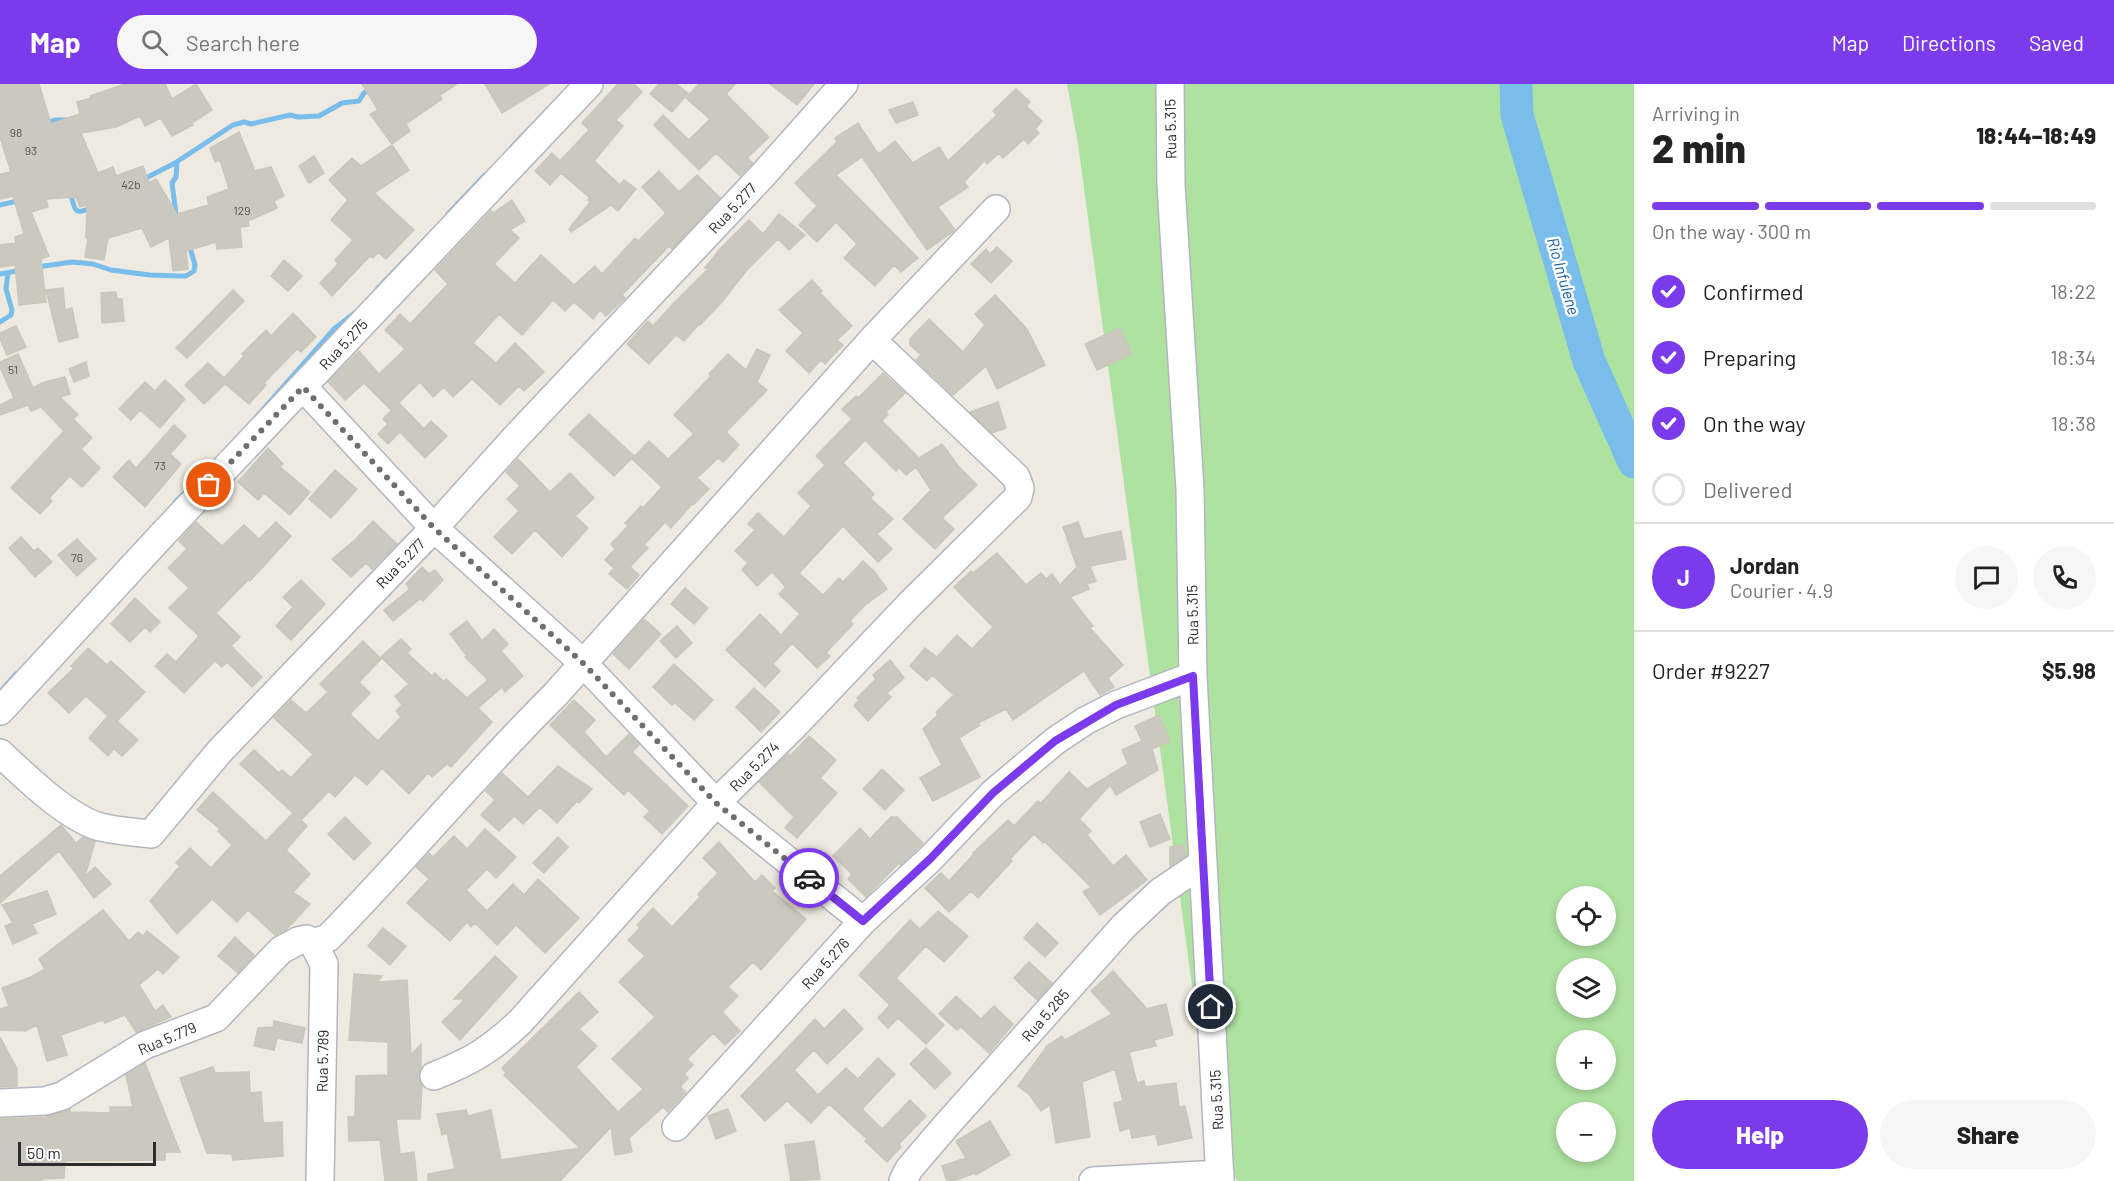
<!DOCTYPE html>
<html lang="en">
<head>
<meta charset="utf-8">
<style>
  :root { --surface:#fff; --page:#f6f6f6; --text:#222; --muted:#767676; --line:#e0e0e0; --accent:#7c3aed }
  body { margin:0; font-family:Barlow,sans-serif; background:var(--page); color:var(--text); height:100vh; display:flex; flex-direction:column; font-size:22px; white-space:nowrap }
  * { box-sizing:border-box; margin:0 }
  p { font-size:20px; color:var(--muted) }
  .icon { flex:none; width:33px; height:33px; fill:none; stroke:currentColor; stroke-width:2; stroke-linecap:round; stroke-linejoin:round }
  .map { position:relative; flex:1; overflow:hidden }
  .drawer { display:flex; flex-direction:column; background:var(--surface); width:480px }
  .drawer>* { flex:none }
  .buttons { position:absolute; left:1556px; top:802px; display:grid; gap:12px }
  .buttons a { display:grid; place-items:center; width:60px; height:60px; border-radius:50%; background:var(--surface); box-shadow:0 3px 9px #0003; font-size:30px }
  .scale { position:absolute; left:18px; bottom:15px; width:138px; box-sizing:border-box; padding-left:6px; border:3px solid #2d2d2d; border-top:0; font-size:16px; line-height:21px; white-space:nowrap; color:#2d2d2d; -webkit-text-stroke:4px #fff; paint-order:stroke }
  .pin { position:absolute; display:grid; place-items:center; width:51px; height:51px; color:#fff; margin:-26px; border:3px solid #fff; border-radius:50%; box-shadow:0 2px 6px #0007 }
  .courier { position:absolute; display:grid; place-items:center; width:60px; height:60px; margin:-30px; border:4px solid #7c3aed; border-radius:50%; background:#fff; color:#222; box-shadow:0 2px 8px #0007 }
  .head em { font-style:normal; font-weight:800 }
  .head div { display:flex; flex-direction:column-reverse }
  .head { display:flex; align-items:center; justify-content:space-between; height:102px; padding:0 18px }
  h1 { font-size:39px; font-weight:800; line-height:45px }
  .bar { display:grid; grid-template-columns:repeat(4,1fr); gap:9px 6px; align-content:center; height:72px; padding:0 18px }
  .bar i { height:8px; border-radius:4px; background:var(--line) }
  .bar .on { background:var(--accent) }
  .bar p { grid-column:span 4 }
  .line { display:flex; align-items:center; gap:15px; padding:0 18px; border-top:2px solid var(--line) }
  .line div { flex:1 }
  .round { display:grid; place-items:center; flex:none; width:63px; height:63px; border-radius:32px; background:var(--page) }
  ol { padding:0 18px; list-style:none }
  li { display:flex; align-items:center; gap:18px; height:66px }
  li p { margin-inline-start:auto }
  li .icon { padding:6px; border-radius:50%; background:var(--accent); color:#fff; stroke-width:4 }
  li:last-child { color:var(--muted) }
  li i { width:33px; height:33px; border:3px solid var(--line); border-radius:50% }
  .button { display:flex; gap:12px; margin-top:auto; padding:12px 18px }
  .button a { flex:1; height:69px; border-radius:36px; background:var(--accent); color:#fff; font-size:24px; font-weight:800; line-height:69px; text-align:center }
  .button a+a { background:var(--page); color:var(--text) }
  header { display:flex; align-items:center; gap:36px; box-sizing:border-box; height:84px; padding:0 30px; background:var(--accent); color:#fff }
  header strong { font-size:28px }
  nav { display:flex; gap:33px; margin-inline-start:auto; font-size:21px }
  .search { width:420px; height:54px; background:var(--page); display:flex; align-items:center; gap:15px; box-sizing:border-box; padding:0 21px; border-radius:33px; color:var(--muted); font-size:22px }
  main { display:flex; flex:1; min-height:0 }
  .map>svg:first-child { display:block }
  .green { fill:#aee2a0; fill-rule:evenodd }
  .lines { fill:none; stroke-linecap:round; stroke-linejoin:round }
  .stream { stroke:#79beeb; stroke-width:5 }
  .river { stroke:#79beeb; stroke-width:33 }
  .building { fill:#cac8bf; stroke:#cac6ba; stroke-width:1.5 }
  .minor-casing { stroke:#b4b5c0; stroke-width:30 }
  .minor { stroke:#fff; stroke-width:27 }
  .done { stroke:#716f6c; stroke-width:6; stroke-dasharray:0 10.8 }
  .route { stroke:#7c3aed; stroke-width:8 }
  .labels { text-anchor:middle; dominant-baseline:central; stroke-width:5; stroke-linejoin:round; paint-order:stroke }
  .number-label { font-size:12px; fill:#545452 }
  .street-label { font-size:15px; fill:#2d2d2d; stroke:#fff }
  .water-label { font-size:16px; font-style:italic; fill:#135b9b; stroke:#fff }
</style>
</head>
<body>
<header>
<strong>Map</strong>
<div class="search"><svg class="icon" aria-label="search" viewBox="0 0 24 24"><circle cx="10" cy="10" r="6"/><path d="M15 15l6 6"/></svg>Search here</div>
<nav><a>Map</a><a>Directions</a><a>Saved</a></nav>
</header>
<main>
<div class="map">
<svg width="1634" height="1097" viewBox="0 0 1634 1097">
  <rect width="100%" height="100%" fill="#eeeae1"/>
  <path class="green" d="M1067 0H1634V1097H1237L1211 1042 1078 60ZM1566 813H1605V852H1566ZM1566 885H1605V924H1566ZM1566 957H1605V996H1566ZM1566 1029H1605V1068H1566Z"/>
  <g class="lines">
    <path class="stream" d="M44 40 55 36H68
      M512 63 530 44
      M142 96 175 79 233 41 244 38 251 40 290 31 298 33 319 32 342 19 359 17 364 9 376 0
      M70 107C75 123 72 134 92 123
      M0 121 22 116
      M176 130 172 99 176 93 177 79
      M448 130 485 91
      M37 183 72 178 93 180 111 186 150 191 179 192H186L194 187 195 181 189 160
      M0 190 22 186
      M378 204 436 144
      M0 238 11 231 12 226 6 205 8 189
      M245 346 335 244 356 228
      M175 418 190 404
      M0 608 16 590"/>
    <path class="river" d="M1516 0 1517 31 1589 277 1634 378"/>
  </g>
  <path class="building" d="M0 0H39L51 40 80 30 77 18 91 14 90 12 125 0H165L172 15 196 0 212 26 192 39 193 41 172 52 161 34 145 42 140 32 116 43 81 49 98 89 113 83 116 92 143 82 149 99 156 95 177 130 209 121 207 113 229 105 220 76 215 78 210 64 239 48 255 87 271 83 284 112 274 117 277 124 248 137 249 142 240 143 242 163 217 165 216 158 186 167 188 185 173 187 169 154 151 163 142 144 108 154 104 176 85 173 88 154H86L87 121 80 123 76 113 46 115 48 123 31 128 49 172 41 175 46 218 19 221 15 181 0 183V161L16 159 15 153 24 150 13 112 0 115V90L11 88 0 53Z
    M362 0H457L440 11 442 15 406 40 410 47 392 60 370 30 378 26Z
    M485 0H549L502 29Z
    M618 0H634L642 8 616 36 623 42 594 77 620 101 624 96 636 105 618 127 611 121 571 148 569 145 590 118 588 116 590 114 561 89 550 101 535 87 552 69 560 77 589 46 582 39Z
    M659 0H676L688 9 672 28 650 10Z
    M699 0H735L726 10 769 53 747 74 753 79 740 92 716 69 699 86 654 41 663 31 689 56 710 35 686 14Z
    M770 0H814L797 21Z
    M1016 5 1030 18 1026 22 1042 37 1035 45 1039 49 1028 60 1024 55 1003 74 999 69 987 80 984 77 964 98 968 103 938 123 955 146 927 166 862 73 836 91 918 174 901 188 894 181 875 202 844 174 857 160 836 138 817 158 799 141 817 122 795 99 837 58 835 54 858 39 878 70 895 57 913 79 939 63 948 77 997 31 993 27Z
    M913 18 918 31 896 39 889 26Z
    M392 61 409 86 374 109 414 146 386 175 378 168 373 174 370 172 332 212 320 199 338 180 335 176 353 156 331 136 348 116 329 96 352 74 361 82Z
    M314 72 324 89 309 99 299 82Z
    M659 87 679 108 697 91 720 114 672 165 669 162 622 211 625 214 606 232 600 226 593 235 574 218 565 227 553 216 522 251 499 230 473 259 496 279 515 259 544 288 524 307 519 302 500 321 472 295 453 313 444 303 433 313 420 298 391 326 364 299 345 316 328 298 359 267 379 290 405 265 385 246 400 230 410 240 448 200 435 186 491 127 493 129 512 116 525 137 510 146 519 154 494 180 515 199 541 171 574 201 595 182 602 190 635 154 638 157 666 129 642 103Z
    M779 130 805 151 789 166 778 155 746 187 722 218 700 241 699 240 684 257 676 251 649 280 627 260 648 237 653 242 672 221 708 185 705 184 720 165 749 136 763 150Z
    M997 163 1012 177 991 199 971 180 986 165 990 170Z
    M284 176 302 192 288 207 271 192Z
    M812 196 822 207 820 209 852 242 837 256 843 261 825 280 821 276 809 289 786 267 803 249 779 226Z
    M63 204 65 226 72 224 78 253 59 258 46 206Z
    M233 206 244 217 187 274 176 264Z
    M116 208 117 215H122L124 237 102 239 101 209Z
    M995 211 1027 245 1045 281 997 305 986 282 953 311 916 276 921 271 910 261V255L929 235 963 268 985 241 975 230Z
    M293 229 316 253 301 268 297 265 264 299 266 301 249 320 225 300 204 320 185 301 208 279 224 294 244 272 242 270 266 246 271 252Z
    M16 242 26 263 7 271 0 255V249Z
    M1120 244 1132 270 1097 286 1085 260Z
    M757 265 770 271 757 298 767 306 726 348 739 361 723 378 718 374 697 394 709 405 694 420 693 419 671 444 665 438 644 461 648 464 630 483 639 491 627 505 609 490 614 484 605 476 615 465 611 460 628 442 625 439 641 422 643 424 662 403 632 375 649 357 668 375 694 350 674 331 711 292 709 290 728 270 746 286Z
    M18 270 33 304 42 299 65 293 70 310 60 313 78 331 73 335 92 354 81 365 100 384 82 403 70 392 49 414 52 417 40 430 11 404 64 347 41 323 31 327 28 321 0 331V321L14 314 0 283V278Z
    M86 278 89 292 74 298 69 285Z
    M883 289 905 309 886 328 888 330 882 337 919 374 942 360 959 383 977 401 942 434 954 445 935 465 903 435 931 406 916 383 906 391 899 383 896 387 865 356 843 379 874 410 870 414 893 435 877 450 892 465 878 478 843 442 799 489 823 511 839 494 843 498 863 477 874 487 887 505 865 521 850 537 853 540 826 569 830 572 817 584 792 559 773 580 780 587 765 603 726 566 760 530 781 551 800 530 779 510 786 503 772 488 757 502 742 486 748 479 735 467 755 446 748 440 758 429 784 453 811 422 798 409 825 381 816 372 852 335 842 325 856 312 858 314Z
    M165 296 185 315 160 344 140 326 131 336 119 325 145 298 155 307Z
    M998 318 1006 344 992 349 970 328Z
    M399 319 424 345 431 337 447 352 425 374 400 348 388 360 378 350 388 340 383 335Z
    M589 330 634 372 614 392 569 350Z
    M174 341 186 352 170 370 181 380 145 423 113 393 129 376 136 384Z
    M268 364 283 380 280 383 310 408 290 431 264 409 258 416 238 398Z
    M518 375 550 408 570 389 594 414 575 432 588 444 562 473 535 446 512 470 494 453 519 427 507 415 520 402 506 388Z
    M335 386 357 405 331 434 309 415Z
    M373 437 397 460 372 485 366 479 351 493 332 475 355 456Z
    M196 438 222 462 244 441 259 455 276 438 291 452 250 497 249 495 216 529 240 553 231 562 262 593 252 603 227 578 222 583 215 577 184 609 155 582 167 570 176 578 199 552 169 524 189 504 168 484 187 465 179 457Z
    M1078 438 1084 455 1121 447 1126 475 1090 482 1096 497 1087 500 1089 505 1070 513 1093 542 1090 544 1123 581 1108 594 1114 603 1100 611 1084 587 1013 636 1006 625 978 639 980 641 959 654 980 693 933 717 920 694 942 681 923 645 938 631 936 628 954 611 932 591 927 597 910 582 925 564 937 573 957 551 972 565 993 543 954 503 971 487 973 489 997 469 1026 501 1041 489 1046 495 1052 490 1060 501 1077 483 1063 443Z
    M21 453 34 467 38 464 52 478 35 493 9 464Z
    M77 455 96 475 77 492 58 471Z
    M422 483 429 490 435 486 443 496 423 517 421 514 393 537 384 526 410 505 406 500Z
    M301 496 325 520 291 556 276 542 293 523 283 513Z
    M685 504 708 524 694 540 671 520Z
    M135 514 160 538 150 548 145 543 130 558 111 540Z
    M644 535 661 550 629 585 613 570Z
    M467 537 482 557 494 545 508 560 501 567 523 592 505 608 502 603 478 624 492 638 451 683 447 680 432 693 428 689 409 710 382 684 367 701 355 691 335 713 329 707 301 736 307 742 286 766 310 790 293 808 310 820 286 846 275 851 248 826 237 838 212 815 177 850 150 817 180 782 176 779 190 764 211 784 232 761 218 747 220 745 197 726 213 708 266 757 293 729 240 680 254 666 279 689 282 686 291 694 313 670 274 634 291 616 306 629 328 608 320 600 363 557 381 575 359 598 370 609 350 630 378 657 401 633 396 627 402 621 395 612 409 600 381 573 401 555 411 565 407 569 432 592 435 589 444 598 446 595 467 614 488 596 465 573 467 572 450 550Z
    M677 542 692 559 676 574 660 557Z
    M88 564 107 581 111 577 145 608 117 637 138 656 122 672 114 665 108 672 89 654 108 632 86 612 69 629 48 609 74 584 71 582Z
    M890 576 904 594 887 609 891 613 868 637 854 622 859 616 857 614 876 595 873 591Z
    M674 580 713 616 694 636 675 619 672 621 653 603Z
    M754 604 780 628 761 648 736 623Z
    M574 616 595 636 584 648 606 673 629 650 639 661 632 668 688 722 662 750 644 733 650 727 628 706 624 711 550 641Z
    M1159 631 1170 657 1152 665 1158 686 1116 711 1110 701 1079 735 1091 747 1087 751 1113 782 1126 771 1147 796 1126 812 1100 831 1083 808 1091 803 1045 758 1043 759 1034 750 1010 775 1012 777 978 814 971 807 949 828 925 804 941 789 949 797 974 770 973 769 1008 736 1014 742 1038 717 1041 719 1069 688 1087 705 1128 680 1122 666 1142 657 1135 642Z
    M809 652 836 676 820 694 837 709 797 754 785 744 794 733 759 698 788 670 790 672Z
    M558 682 592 705 579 719 577 717 557 739 540 723 523 740 514 732 499 747 481 731 495 716 486 707 502 689 528 713Z
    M882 685 904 706 885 726 863 705Z
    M1160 730 1170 755 1150 763 1140 738Z
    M345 733 371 759 354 776 328 750Z
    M891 733H897L923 759 901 781 899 779 866 813 848 795 852 790 833 772 860 744 870 755Z
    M61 741 76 759 83 753 95 758 85 792 95 783 111 800 94 814 59 767 0 819V792Z
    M485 745 516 773 496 794 487 785 466 806 487 827 513 800 524 811 538 795 579 834 545 869 516 841 497 861 475 839 471 843 467 838 450 857 407 819 429 795 416 783 429 769 433 773 454 752 467 765Z
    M558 753 568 763 544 789 533 779Z
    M719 758 755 798 762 791 775 804 772 807 806 835 761 886 753 878 728 903 738 912 722 928 740 947 725 961 713 949 687 975 693 981 684 990 688 994 680 1003 686 1008 668 1028 663 1023 629 1054 632 1068 615 1071 611 1043 560 1097H428V1090L455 1085 447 1049 442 1051 437 1030 466 1026 468 1032 491 1026 501 1076 580 1064 504 991 506 989 502 984 579 908 598 928 579 945 597 962 576 983 618 1028 643 1005 612 975 655 933 619 898 645 872 628 856 640 844 637 841 653 824 672 843 700 813 698 810 718 789 703 774Z
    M1184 761 1185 772 1170 782V763Z
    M47 807 56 830 32 840 37 849 13 860 5 842 13 839 2 821Z
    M103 826 129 857 138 848 143 852 147 847 179 873 163 890 158 885 139 901 155 927 163 921 171 933 136 948 125 931 105 939 103 936 61 951 67 971 47 977 37 941 25 947 0 946V925L9 922 2 904 31 893 45 885 39 875Z
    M938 827 968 852 944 878 926 862 896 894 944 941 926 960 898 934 888 944 878 934 890 921 859 891 910 836 920 845Z
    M1037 839 1058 859 1045 873 1024 854Z
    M383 844 406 862 390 881 368 862Z
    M235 853 254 871 238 889 218 872Z
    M495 872 517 893 460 956 442 938 465 915H454Z
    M1029 878 1052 899 1037 916 1014 894Z
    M1113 887 1147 925 1166 920 1173 951 1154 956 1156 962 1129 968 1137 999 1144 997 1145 1003 1176 999 1179 1023 1185 1022 1192 1054 1158 1061 1156 1050 1132 1054 1130 1044 1120 1047 1114 1019 1123 1017 1115 985 1082 998 1090 1053 1056 1059 1050 1021 1041 1027 1029 1010 1018 1002 1047 962 1062 952 1065 956 1112 930 1091 907Z
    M354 890 382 892 377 898 407 896 411 971 421 960V983L418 990 422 1001 420 1035H396L400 1070 414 1068 417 1097H385L380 1056 349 1057 348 1033H355L356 992 388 991V958L349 956Z
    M956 912 981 935 994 922 1013 940 989 969 961 943 957 946 939 930Z
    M844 925 863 945 827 980 814 966 794 986 818 1011 846 984 858 995 878 974 895 990 862 1025 882 1045 910 1016 926 1032 899 1060 901 1063 887 1078 865 1057 867 1055 829 1020 811 1039 787 1017 765 1037 741 1012 815 935 824 945Z
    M274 937 305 944 302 959 277 954 274 966 254 962 258 944 273 943Z
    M0 953 17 985V1002L0 1003Z
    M926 964 951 989 935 1005 910 980Z
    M145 979 180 1068H165V1076L65 1077 64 1094 42 1095V1097H0V1035L46 1033 70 1025V1028L110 1029V1023H133L126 991Z
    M213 983 215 989 249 988 250 1009 261 1008 263 1039 282 1038 283 1072 233 1076 232 1070 207 1069 180 994Z
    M728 1025 736 1047 716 1055 708 1032Z
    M990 1037 1010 1071 976 1091 975 1089 953 1097H947L942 1082 966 1074 956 1057Z
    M814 1057 820 1095 791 1097 785 1061Z"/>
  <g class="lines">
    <g class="minor-casing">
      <path id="minor" d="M1170 0 1171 101 1190 405 1193 592 1220 1097
        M303 303 434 444 583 579 716 719 863 837
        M0 627 163 450 589 0
        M0 669C26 693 66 733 100 743 116 747 134 748 151 750L219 668 434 444 515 354 762 92 844 0
        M313 859 328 854C406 775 476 689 555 611L872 256 996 125
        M313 859 324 880 320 1097
        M434 992C472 977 490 966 520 938L716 719 795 641 909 521 1018 413 1020 404 1016 393 872 256
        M0 1019 45 1017 62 1012 145 961 216 934 281 866 298 857 307 855 313 859
        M676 1043 863 837 930 775 993 709 1055 657 1085 637 1116 621 1193 592
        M903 1097 909 1085 944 1044 1123 843 1160 808 1203 779
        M1093 1097 1220 1090"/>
    </g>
    <use href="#minor" class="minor"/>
  </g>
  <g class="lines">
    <path class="done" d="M209 401 303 303 434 444 583 579 716 719 809 794"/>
    <path class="route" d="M809 794 863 837 930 775 993 709 1055 657 1116 621 1193 592 1211 923"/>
  </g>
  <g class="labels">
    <g class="number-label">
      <text x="16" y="48">98</text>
      <text x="31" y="66">93</text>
      <text x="131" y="100">42b</text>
      <text x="242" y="126">129</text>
      <text x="13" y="285">51</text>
      <text x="160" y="381">73</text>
      <text x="77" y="473">76</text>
    </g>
    <g class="street-label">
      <text transform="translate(1170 45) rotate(-91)">Rua 5.315</text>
      <text transform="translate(732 124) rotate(-47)">Rua 5.277</text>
      <text transform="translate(343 260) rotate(-47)">Rua 5.275</text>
      <text transform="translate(400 479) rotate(-46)">Rua 5.277</text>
      <text transform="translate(1192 531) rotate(-91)">Rua 5.315</text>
      <text transform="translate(754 682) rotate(-45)">Rua 5.274</text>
      <text transform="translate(825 879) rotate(-48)">Rua 5.276</text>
      <text transform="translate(1045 931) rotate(-49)">Rua 5.285</text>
      <text transform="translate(167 954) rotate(-23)">Rua 5.779</text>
      <text transform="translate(322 977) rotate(-89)">Rua 5.789</text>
      <text transform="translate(1216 1016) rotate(-93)">Rua 5.315</text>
    </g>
    <g class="water-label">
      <text transform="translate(1564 192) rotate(74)">Rio Infulene</text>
    </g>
  </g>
</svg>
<div class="buttons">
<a><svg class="icon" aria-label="locate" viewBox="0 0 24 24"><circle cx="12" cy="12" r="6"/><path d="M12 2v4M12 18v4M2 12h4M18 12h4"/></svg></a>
<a><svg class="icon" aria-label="layers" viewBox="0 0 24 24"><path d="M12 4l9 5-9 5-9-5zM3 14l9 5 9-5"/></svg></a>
<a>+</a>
<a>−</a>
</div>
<div class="scale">50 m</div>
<div class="pin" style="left:209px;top:401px;background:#ea580c"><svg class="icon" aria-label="bag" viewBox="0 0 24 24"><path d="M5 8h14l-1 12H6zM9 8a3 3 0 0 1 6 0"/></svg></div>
<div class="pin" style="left:1211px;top:923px;background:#1f2937"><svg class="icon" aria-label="home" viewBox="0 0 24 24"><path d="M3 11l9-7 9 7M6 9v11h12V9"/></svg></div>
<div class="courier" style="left:809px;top:794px"><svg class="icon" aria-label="car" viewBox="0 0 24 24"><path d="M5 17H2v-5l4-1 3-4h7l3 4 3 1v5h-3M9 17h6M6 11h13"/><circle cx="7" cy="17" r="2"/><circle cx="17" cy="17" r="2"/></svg></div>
</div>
<section class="drawer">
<div class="head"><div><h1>2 min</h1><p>Arriving in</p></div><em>18:44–18:49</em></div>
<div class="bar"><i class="on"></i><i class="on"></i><i class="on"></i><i></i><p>On the way · 300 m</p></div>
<ol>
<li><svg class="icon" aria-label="check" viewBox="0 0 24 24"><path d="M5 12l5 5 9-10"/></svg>Confirmed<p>18:22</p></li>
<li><svg class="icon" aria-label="check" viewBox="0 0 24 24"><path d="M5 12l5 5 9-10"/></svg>Preparing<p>18:34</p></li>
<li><svg class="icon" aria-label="check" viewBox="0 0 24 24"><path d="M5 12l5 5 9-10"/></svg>On the way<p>18:38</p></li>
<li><i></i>Delivered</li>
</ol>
<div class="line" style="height:108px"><b class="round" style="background:var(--accent);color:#fff">J</b><div><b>Jordan</b><p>Courier · 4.9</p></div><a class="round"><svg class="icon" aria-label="chat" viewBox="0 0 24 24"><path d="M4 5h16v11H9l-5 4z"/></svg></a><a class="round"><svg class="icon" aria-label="phone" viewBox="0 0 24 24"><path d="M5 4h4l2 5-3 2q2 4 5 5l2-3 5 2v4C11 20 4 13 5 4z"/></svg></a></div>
<div class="line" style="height:78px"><div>Order #9227</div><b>$5.98</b></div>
<div class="button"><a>Help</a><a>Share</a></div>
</section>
</main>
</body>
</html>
